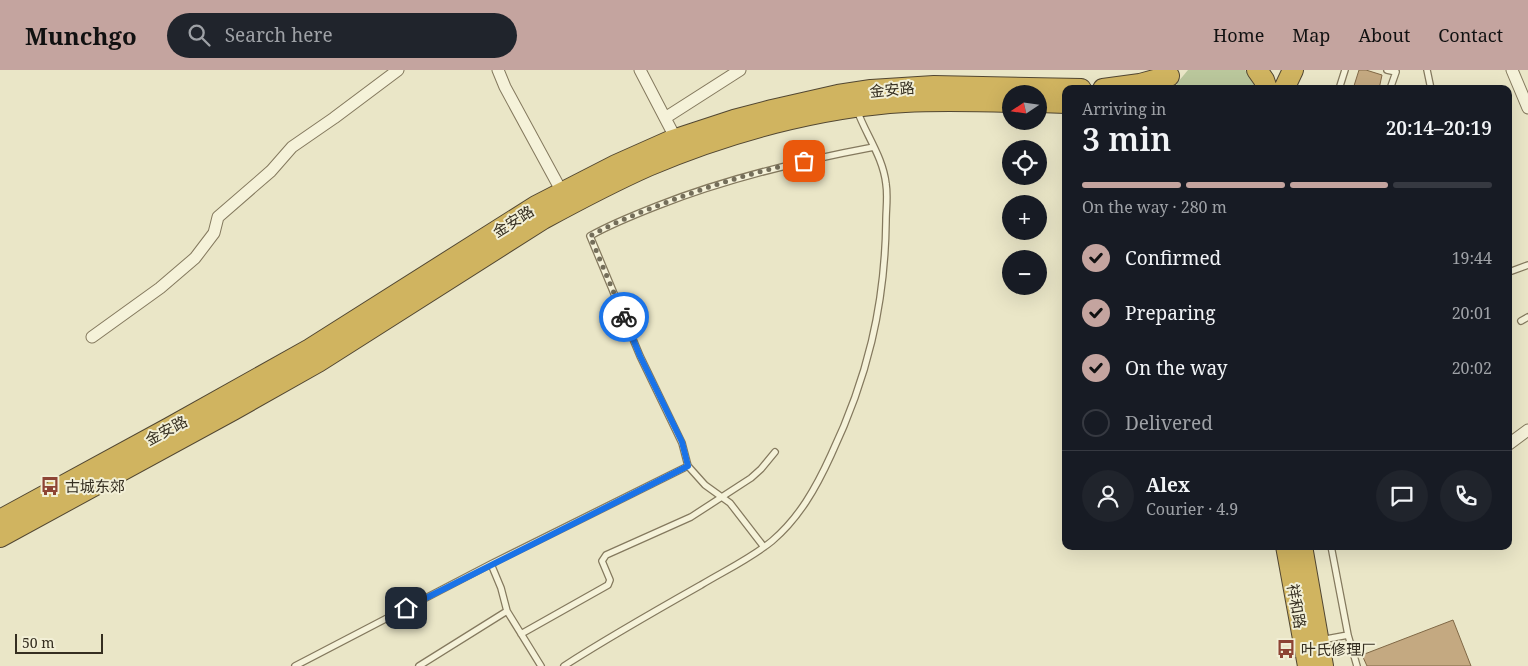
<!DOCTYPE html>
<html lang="en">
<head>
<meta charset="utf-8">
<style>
  :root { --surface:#171b24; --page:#20242c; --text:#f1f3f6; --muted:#9ea1a6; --line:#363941; --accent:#c4a49f }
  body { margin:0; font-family:"Noto Serif","Noto Sans SC",serif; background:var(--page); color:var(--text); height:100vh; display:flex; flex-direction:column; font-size:19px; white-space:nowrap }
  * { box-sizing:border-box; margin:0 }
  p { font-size:16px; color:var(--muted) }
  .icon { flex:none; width:28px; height:28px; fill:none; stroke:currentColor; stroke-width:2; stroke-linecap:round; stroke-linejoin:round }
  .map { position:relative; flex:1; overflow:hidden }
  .drawer { position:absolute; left:1062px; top:15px; width:450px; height:465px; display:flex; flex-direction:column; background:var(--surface); border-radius:10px; box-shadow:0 5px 20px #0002 }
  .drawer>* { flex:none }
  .needle { width:32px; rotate:257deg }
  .controls { position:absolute; left:1002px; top:15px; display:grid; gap:10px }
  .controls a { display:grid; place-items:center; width:45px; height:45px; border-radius:50%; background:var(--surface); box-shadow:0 5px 20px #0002; font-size:25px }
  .scale { position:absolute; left:15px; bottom:12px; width:88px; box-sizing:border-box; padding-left:5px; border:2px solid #352e20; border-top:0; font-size:14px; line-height:18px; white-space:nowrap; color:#352e20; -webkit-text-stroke:4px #f2efd6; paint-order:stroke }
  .pin { position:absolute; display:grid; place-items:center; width:42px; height:42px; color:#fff; margin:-21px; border-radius:10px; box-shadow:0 2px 8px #0006 }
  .courier { position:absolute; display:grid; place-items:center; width:50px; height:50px; margin:-25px; border:4px solid #1a73e8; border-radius:50%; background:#fff; color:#222; box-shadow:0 1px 6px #0007 }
  .head em { font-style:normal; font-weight:600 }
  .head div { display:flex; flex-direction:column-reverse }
  .head { display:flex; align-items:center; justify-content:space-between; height:85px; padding:0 20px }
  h1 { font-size:32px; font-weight:600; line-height:38px }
  .bar { display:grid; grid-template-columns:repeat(4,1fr); gap:8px 5px; align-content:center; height:60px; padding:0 20px }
  .bar i { height:6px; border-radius:4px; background:var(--line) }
  .bar .on { background:var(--accent) }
  .bar p { grid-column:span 4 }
  .line { display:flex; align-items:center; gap:12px; padding:0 20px; border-top:1px solid var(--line) }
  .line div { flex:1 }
  .round { display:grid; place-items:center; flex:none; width:52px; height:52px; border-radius:26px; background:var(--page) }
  ol { padding:0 20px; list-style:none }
  li { display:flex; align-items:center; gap:15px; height:55px }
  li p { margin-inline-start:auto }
  li .icon { padding:5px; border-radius:50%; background:var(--accent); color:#111; stroke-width:4 }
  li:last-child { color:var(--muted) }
  li i { width:28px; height:28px; border:2px solid var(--line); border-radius:50% }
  header { display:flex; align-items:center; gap:30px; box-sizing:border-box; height:70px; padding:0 25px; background:var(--accent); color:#111 }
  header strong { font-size:24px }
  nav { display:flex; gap:28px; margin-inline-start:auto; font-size:18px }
  .search { width:350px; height:45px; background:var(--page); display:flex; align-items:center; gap:12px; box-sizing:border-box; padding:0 18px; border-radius:28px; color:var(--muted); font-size:19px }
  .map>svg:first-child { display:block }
  .green { fill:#bac79c }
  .building { fill:#c4a981; stroke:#806846 }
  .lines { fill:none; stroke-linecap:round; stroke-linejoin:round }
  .lane-casing { stroke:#84795e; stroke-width:8 }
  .street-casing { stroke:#84795e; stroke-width:13 }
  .highway-casing { stroke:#524732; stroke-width:22 }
  .lane { stroke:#f5f2d9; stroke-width:5.5 }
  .street { stroke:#f5f2d9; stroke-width:11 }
  .highway { stroke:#d0b460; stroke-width:20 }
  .done { stroke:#746e5a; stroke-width:5; stroke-dasharray:0 9 }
  .route { stroke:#1a73e8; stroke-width:6 }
  .labels { text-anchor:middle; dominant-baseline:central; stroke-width:4; stroke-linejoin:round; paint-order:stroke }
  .street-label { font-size:15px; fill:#352e20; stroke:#f2efd6 }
  .poi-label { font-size:15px; fill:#352e20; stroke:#f2efd6; text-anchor:start }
</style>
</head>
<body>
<header>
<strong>Munchgo</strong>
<div class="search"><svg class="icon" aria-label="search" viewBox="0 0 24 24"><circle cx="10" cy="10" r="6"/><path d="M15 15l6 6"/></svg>Search here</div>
<nav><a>Home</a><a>Map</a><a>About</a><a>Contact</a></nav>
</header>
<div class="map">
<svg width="1528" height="596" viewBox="0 0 1528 596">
  <rect width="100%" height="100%" fill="#eae6c7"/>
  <path class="green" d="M1188 0H1245L1251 6 1259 19H1174L1178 12Z"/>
  <path class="building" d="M1359 0H1366L1382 5 1379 19H1353Z
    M1453 550 1471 596H1367L1362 585Z"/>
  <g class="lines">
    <g class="lane-casing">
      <path id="lane" d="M1387 0 1396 2 1390 19
        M1427 0 1431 19
        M1339 19 1345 0
        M1509 202 1528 195
        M1521 251 1528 247
        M1331 476 1348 565 1357 596
        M764 477 730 433 705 415 688 396 682 373 640 286 590 166C611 154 634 145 657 136 728 108 799 91 874 77
        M491 494 501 518 507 541 541 596
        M521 564 608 515 610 510 602 491 606 485 691 447 751 408 761 399 775 382
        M1321 570 1348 565
        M295 596 491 494 688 396
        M419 596 507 541
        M564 596C609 567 655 541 701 515 724 501 750 489 772 471 799 448 816 418 831 385 867 309 885 236 886 151 886 139 888 126 886 114 883 87 866 65 857 40"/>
    </g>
    <g class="street-casing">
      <path id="street" d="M498 0 505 17 562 122
        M640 0 665 48
        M1512 0 1528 38
        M676 69 665 48 740 0
        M92 267 160 218 195 188 214 163 218 147 271 101 292 77 334 48 398 0
        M1509 374 1528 360"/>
    </g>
    <g class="highway-casing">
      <path id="highway" d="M1257 0 1264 10 1267 19
        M1103 19 1140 14 1169 6
        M1284 19 1293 0
        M1039 32 1066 33
        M0 450 169 358 310 279 536 136 616 95 670 71 734 50 772 40 838 25 871 20 934 16 1081 19
        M0 467 233 340 318 292 543 149C578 130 612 112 648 96 728 62 819 37 905 32 940 30 976 31 1011 32
        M1286 476 1308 596
        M1302 476 1323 596"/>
    </g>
    <use href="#lane" class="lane"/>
    <use href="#street" class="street"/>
    <use href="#highway" class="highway"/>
  </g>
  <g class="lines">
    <path class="done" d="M624 247 590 166C611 154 634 145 657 136 705 117 754 102 804 91"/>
    <path class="route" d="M406 538 688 396 682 372 640 286 624 247"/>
  </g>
  <defs>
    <g id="bus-bare" transform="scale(1.5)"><path d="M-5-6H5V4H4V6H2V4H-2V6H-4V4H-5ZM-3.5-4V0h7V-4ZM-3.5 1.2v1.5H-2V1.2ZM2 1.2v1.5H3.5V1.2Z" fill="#8d4434" stroke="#f2efd6" stroke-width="2.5" paint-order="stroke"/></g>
  </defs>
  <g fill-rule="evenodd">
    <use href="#bus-bare" x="50" y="416"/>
    <use href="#bus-bare" x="1286" y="579"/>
  </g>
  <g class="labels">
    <g class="street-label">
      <text transform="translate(892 19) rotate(-5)">金安路</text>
      <text transform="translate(513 151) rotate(-32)">金安路</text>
      <text transform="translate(166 360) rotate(-28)">金安路</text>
      <text transform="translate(1297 536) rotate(80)">祥和路</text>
    </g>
    <g class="poi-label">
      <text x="65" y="416">古城东郊</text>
      <text x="1301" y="579">叶氏修理厂</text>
    </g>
  </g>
</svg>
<div class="controls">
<a><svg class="needle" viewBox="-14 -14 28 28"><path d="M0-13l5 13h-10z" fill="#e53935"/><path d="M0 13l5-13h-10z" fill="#9ea1a6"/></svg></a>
<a><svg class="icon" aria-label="locate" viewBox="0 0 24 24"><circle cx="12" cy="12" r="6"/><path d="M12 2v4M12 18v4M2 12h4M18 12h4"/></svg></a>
<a>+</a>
<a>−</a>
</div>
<div class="scale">50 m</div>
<div class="pin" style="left:804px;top:91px;background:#ea580c"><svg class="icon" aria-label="bag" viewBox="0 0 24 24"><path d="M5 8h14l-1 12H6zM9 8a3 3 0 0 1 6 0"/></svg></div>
<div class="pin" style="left:406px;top:538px;background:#1f2937"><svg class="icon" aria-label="home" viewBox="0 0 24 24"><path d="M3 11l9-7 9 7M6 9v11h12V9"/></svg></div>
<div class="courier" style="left:624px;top:247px"><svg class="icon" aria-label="bike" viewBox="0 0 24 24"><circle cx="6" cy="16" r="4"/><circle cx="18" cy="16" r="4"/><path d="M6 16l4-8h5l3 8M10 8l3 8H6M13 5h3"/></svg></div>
<section class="drawer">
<div class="head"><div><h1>3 min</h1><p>Arriving in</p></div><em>20:14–20:19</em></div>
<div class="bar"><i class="on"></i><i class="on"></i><i class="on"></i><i></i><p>On the way · 280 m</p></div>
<ol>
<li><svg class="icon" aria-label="check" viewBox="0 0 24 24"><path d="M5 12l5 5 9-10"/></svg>Confirmed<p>19:44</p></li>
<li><svg class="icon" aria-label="check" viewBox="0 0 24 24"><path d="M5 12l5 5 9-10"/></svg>Preparing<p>20:01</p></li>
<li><svg class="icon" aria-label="check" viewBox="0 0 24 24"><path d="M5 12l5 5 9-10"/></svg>On the way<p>20:02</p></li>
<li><i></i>Delivered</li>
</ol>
<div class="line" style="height:90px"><a class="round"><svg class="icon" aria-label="person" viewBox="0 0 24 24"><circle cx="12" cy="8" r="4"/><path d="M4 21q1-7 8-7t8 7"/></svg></a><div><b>Alex</b><p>Courier · 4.9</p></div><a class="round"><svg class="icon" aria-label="chat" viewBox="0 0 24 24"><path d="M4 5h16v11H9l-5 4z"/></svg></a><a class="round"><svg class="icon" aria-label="phone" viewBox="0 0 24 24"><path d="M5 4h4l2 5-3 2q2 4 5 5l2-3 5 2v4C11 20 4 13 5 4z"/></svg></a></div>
</section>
</div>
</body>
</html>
